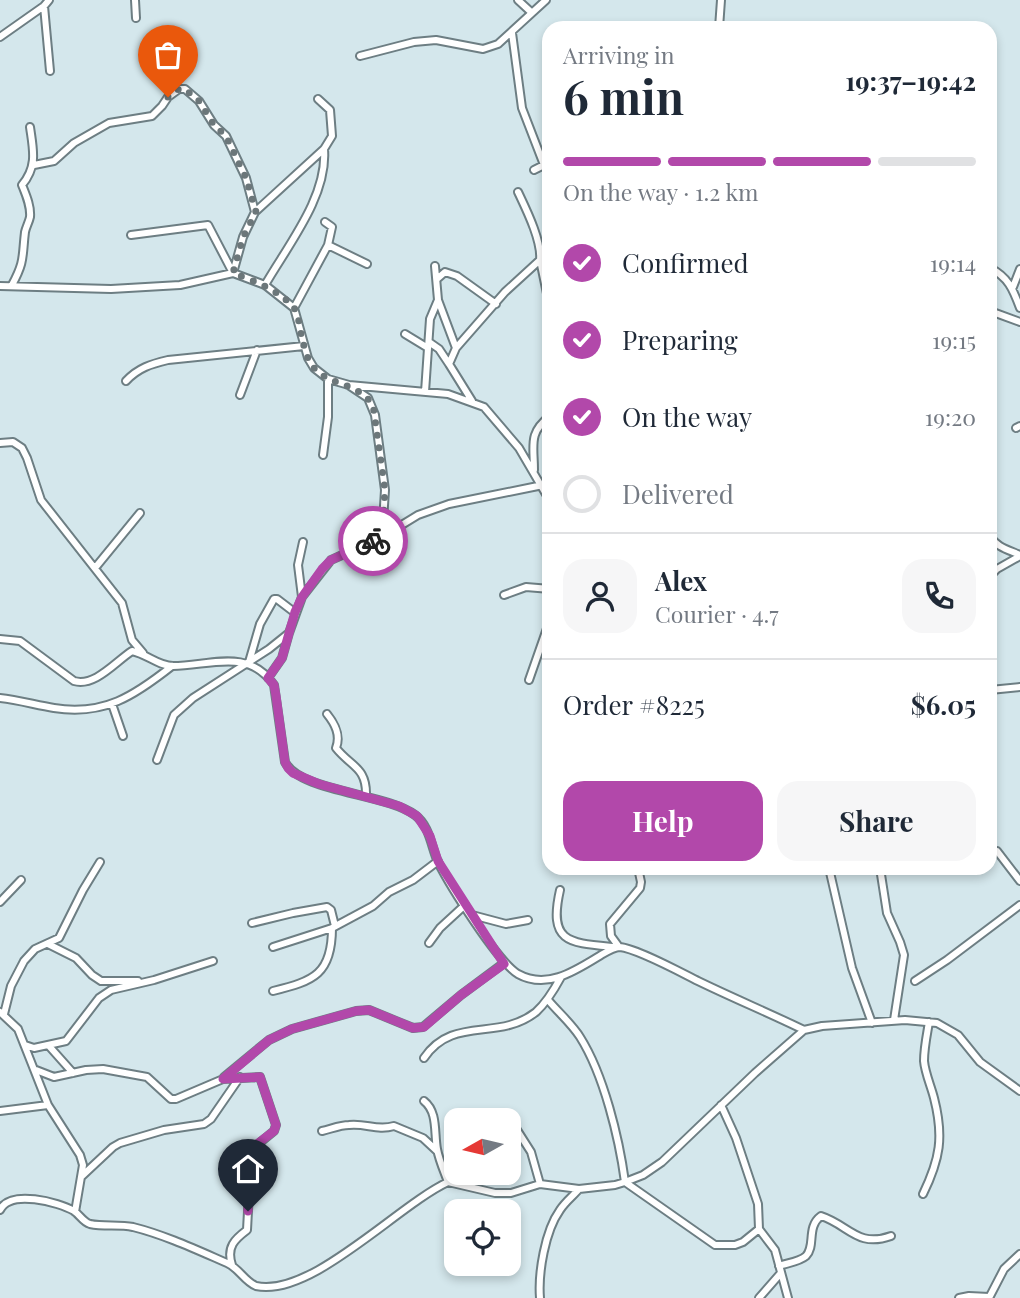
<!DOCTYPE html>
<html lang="en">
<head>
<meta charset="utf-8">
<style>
  :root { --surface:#fff; --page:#f6f6f7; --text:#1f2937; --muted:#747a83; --line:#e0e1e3; --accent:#b248aa }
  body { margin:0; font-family:"Playfair Display",serif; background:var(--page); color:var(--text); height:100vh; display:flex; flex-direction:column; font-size:26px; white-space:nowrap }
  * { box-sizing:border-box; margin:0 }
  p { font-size:23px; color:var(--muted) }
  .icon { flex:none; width:38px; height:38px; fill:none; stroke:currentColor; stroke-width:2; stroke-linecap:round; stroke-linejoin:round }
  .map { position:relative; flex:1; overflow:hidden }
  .sheet { position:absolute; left:542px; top:21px; width:455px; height:854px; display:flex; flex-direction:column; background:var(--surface); border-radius:21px; box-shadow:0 4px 10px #0003 }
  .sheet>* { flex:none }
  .needle { width:46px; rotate:262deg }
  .buttons { position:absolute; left:444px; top:1108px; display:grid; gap:14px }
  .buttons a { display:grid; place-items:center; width:77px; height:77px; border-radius:14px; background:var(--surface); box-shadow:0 4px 10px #0003; font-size:35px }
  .pin { position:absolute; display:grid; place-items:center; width:60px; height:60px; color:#fff; margin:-72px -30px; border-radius:50% 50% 50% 0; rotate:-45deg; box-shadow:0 0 7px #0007 }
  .pin .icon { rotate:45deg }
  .courier { position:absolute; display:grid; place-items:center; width:70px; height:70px; margin:-35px; border:5px solid #b248aa; border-radius:50%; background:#fff; color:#222; box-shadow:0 2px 9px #0007 }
  .head em { font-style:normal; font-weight:700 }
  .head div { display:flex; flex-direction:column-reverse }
  .head { display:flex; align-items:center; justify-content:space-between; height:119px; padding:0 21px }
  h1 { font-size:46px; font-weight:700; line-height:52px }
  .bar { display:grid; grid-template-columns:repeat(4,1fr); gap:10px 7px; align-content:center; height:84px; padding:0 21px }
  .bar i { height:9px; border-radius:5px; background:var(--line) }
  .bar .selected { background:var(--accent) }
  .bar p { grid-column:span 4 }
  .line { display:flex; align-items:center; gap:18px; padding:0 21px; border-top:2px solid var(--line) }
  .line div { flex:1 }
  .round { display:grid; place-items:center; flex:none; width:74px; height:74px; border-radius:21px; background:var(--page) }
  ol { padding:0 21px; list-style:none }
  li { display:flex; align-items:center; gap:21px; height:77px }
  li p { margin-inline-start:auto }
  li .icon { padding:7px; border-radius:50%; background:var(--accent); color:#fff; stroke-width:4 }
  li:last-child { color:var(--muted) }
  li i { width:38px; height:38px; border:4px solid var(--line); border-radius:50% }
  .cta { display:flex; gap:14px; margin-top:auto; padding:14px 21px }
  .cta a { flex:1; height:80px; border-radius:21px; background:var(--accent); color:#fff; font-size:28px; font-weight:700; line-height:80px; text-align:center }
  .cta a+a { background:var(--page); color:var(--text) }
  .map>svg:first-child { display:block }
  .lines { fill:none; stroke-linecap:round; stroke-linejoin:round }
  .minor-casing { stroke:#6d7e83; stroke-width:10 }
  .minor { stroke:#fff; stroke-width:6 }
  .done { stroke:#6c777a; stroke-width:7; stroke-dasharray:0 12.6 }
  .route { stroke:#b248aa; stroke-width:9 }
</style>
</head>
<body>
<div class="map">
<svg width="1020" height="1298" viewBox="0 0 1020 1298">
  <rect width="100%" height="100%" fill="#d4e7ec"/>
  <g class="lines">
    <g class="minor-casing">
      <path id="minor" d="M135 0 136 18
        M518 0 531 12
        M44 6 50 71
        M719 28 721 0
        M512 33 522 108 544 165 534 170
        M0 37 44 6 49 0
        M360 56 414 42 436 40 483 49 498 44 546 0
        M34 165 54 161 74 143 109 123 152 116 162 106 168 97 179 89H185L199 101 214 125 226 136 246 178 255 212 243 237 233 273
        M518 192C526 209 542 241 540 260L550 308
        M255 212 324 149 332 136 330 110 318 99
        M131 235 208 225 233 273
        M328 245 367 264
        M435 266 438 300 456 348 449 364 472 401
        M990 268C1008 277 1013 289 1020 308
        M437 279 445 272 457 276 496 304
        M12 285C25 261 22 257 25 232 26 227 29 222 30 217 31 206 26 195 22 185 38 166 33 149 30 127
        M265 285C288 245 328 196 324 149
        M0 286 111 289 180 285 233 273 265 285 294 308 308 358 314 368 328 379 349 385 448 394 484 407 519 448 550 501
        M1013 287 1020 269
        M294 308 328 245 332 227 325 222
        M990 311 1020 322
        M405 334 428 348
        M429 342 439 349 449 364
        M456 348 505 292 540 260
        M126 381C138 368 151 364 168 360L304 346
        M350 386 368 398 375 415 385 490 382 537
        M425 392 430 319 438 300
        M240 395 257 350
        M1016 428 1020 426
        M0 443 13 442 22 448 27 458 41 500 122 603 132 640 143 653
        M323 455 328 417V379
        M534 470C534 445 528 433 550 416
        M990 536C996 547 1009 550 1020 555
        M95 568 140 513
        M990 576 997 569 1020 556
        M504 595 526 587 550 589
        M302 597 298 565 303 542
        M0 639 20 641 74 681C95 687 115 662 132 651 147 654 158 666 173 666 209 666 248 647 274 685L285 762C300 792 386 793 415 815 430 826 431 847 438 862 450 886 497 961 518 974 547 990 575 971 601 955 606 952 614 947 620 947 638 949 680 972 698 981 733 998 769 1013 804 1030
        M249 662 260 624 274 599H277L294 612
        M268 678 282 658 289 633
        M529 680 550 620
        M990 690 1020 687
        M0 698C18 700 36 705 54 708 104 716 134 696 172 666
        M112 704 123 736
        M327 714C335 724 341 735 336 748 351 767 367 767 366 796
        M157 760 174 715 193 698 269 649 289 633 302 597 331 560 382 537 418 515 449 504 538 486
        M990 852 997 851 1020 881
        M829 868 852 968 872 1023
        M880 868 887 913 900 942 904 955 894 1020
        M560 890C548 943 569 943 614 947
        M0 902 21 880
        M472 915 506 924 528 920
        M252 923 293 913 327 907 331 910 335 926
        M429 943 440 928 465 905
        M48 944 76 958 92 975 101 981H138
        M273 947 332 928 373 906 389 892 413 880 438 861
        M619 947 611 936 610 924 640 888 641 882 638 868
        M915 981 947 960 1020 905
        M273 991C314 981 332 974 332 928
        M548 1000C558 1012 572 1024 580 1037 604 1075 619 1138 625 1182L715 1245H735L743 1242 759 1229
        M0 1012 18 1029 48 1105 80 1155 83 1165 75 1212
        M4 1014 11 986 24 961 35 949 59 938 83 890 100 862
        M25 1045 34 1048 66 1041 99 998 111 990 154 980 213 961
        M49 1046 73 1073
        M424 1058C453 1015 498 1042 536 1012 547 1002 554 990 561 977
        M36 1070 54 1077 86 1070 103 1069 147 1077 171 1099H176L223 1079 260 1077 276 1125 274 1131 257 1145 249 1192 247 1230C235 1239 226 1247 232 1265
        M224 1077 269 1040 292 1029 356 1011 369 1010 413 1028 423 1027 461 995 504 963
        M424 1101C438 1112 434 1133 437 1149 439 1160 444 1171 448 1182
        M721 1105 736 1138 758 1204 759 1229 775 1250 788 1298
        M0 1111 48 1105
        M510 1119 531 1152 540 1184
        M322 1131C331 1129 340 1125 349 1125 366 1123 377 1131 394 1126L423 1138 437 1151
        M82 1176 113 1147 120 1143 164 1130 204 1124 211 1119 240 1077
        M923 1194C940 1159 944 1137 934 1098 931 1086 925 1073 924 1061 924 1048 927 1034 929 1022
        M0 1210C10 1189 58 1202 74 1211 80 1215 83 1222 90 1224 104 1227 119 1224 133 1227 165 1235 197 1250 227 1263 239 1268 244 1281 256 1286 311 1298 398 1205 448 1182L495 1193H511L540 1184 579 1189
        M779 1266C787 1263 799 1262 806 1256 816 1246 806 1227 821 1216 849 1225 857 1248 891 1236
        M540 1298C538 1273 545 1231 560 1210 565 1202 573 1196 579 1189L615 1185 625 1182 643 1175 662 1162 755 1073 804 1030 822 1026 905 1020 937 1023 958 1035 980 1062 1020 1091
        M759 1298 780 1274
        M959 1298 969 1296 989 1297
        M989 1298 1004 1269 1020 1254"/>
    </g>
    <use href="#minor" class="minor"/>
  </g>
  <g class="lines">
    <path class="done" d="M168 97 179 89H185L199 101 214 125 226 136 246 178 256 212 243 237 233 273C252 280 281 291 294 308 299 315 300 330 302 339 305 349 307 361 315 369 331 386 357 382 373 405L385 490 382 537 373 541"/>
    <path class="route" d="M248 1211V1192L257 1144 274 1131 276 1125 260 1077 223 1079 269 1040 292 1029 356 1011 369 1010 413 1028 424 1027 461 995 504 964 438 861 430 836 417 816 399 806 319 784 293 773 288 768 285 762 276 696 274 685 268 678 282 658 295 612 302 597 322 569 331 560 373 541"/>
  </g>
</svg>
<div class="buttons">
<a><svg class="needle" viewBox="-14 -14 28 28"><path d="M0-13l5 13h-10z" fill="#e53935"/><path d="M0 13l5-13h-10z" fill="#747a83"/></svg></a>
<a><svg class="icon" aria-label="locate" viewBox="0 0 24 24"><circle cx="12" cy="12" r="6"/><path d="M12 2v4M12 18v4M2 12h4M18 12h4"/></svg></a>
</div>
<div class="pin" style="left:168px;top:97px;background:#ea580c"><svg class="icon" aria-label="bag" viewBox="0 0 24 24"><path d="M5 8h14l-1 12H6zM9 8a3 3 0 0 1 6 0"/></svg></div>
<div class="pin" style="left:248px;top:1211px;background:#1f2937"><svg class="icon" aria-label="home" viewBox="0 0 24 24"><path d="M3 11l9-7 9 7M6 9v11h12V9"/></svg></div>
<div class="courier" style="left:373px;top:541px"><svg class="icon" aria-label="bike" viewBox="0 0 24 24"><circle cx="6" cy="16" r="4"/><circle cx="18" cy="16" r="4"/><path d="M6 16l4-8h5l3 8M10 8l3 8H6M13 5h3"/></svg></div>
<section class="sheet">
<div class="head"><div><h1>6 min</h1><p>Arriving in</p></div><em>19:37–19:42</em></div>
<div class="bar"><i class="selected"></i><i class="selected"></i><i class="selected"></i><i></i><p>On the way · 1.2 km</p></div>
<ol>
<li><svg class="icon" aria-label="check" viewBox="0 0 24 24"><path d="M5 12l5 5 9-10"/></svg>Confirmed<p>19:14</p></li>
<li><svg class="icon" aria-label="check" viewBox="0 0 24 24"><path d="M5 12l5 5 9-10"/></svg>Preparing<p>19:15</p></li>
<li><svg class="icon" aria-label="check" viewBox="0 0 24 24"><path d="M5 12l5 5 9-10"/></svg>On the way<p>19:20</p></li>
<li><i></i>Delivered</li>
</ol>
<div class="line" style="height:126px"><a class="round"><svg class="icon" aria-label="person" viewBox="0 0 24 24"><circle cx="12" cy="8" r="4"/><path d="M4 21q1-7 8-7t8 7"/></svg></a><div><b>Alex</b><p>Courier · 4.7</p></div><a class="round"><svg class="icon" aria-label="phone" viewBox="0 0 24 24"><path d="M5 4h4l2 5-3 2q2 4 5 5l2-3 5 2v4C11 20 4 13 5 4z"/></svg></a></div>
<div class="line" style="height:91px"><div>Order #8225</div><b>$6.05</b></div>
<div class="cta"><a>Help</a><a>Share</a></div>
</section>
</div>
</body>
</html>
